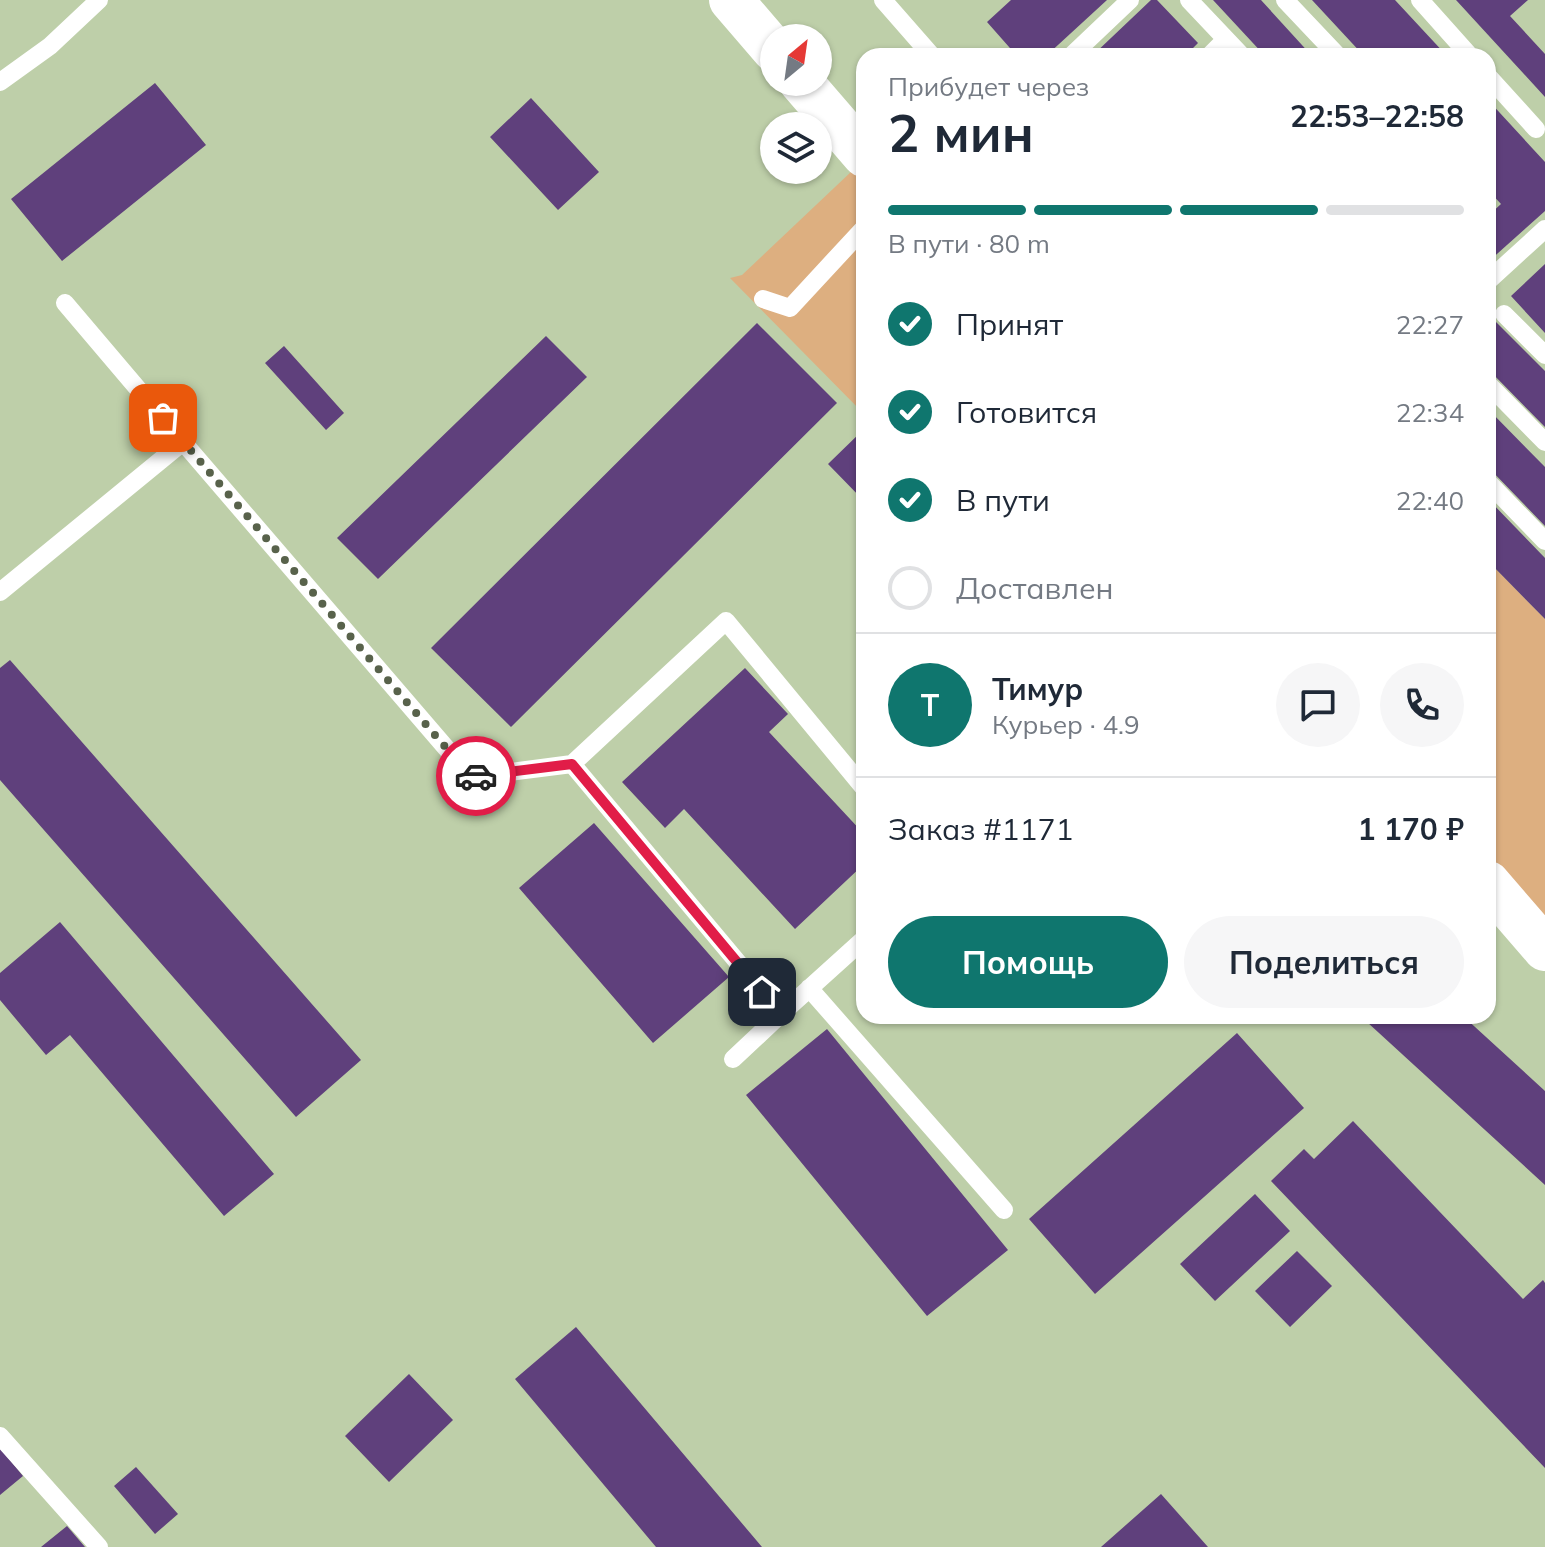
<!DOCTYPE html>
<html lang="ru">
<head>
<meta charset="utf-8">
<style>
  :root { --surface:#fff; --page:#f6f6f7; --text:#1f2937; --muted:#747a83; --line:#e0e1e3; --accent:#0f766e }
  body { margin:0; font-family:Mulish,sans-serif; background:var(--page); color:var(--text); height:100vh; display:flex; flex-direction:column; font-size:30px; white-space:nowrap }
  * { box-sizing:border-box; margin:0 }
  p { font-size:26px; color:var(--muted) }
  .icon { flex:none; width:44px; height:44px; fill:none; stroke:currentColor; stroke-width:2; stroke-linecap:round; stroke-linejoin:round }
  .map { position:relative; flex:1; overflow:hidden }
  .panel { position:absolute; left:856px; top:48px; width:640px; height:976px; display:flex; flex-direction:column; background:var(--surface); border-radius:24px; box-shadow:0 2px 6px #0004 }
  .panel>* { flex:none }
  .needle { width:52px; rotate:29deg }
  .tools { position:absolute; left:760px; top:24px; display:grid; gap:16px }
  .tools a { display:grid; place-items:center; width:72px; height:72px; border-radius:50%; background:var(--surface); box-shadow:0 2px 6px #0004; font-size:40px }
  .pin { position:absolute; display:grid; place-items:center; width:68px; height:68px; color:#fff; margin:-34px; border-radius:16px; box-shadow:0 4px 12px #0006 }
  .courier { position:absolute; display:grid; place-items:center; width:80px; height:80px; margin:-40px; border:6px solid #e11d48; border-radius:50%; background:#fff; color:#222; box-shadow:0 2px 10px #0007 }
  .overview em { font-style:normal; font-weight:700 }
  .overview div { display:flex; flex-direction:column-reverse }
  .overview { display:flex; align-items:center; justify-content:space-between; height:136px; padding:0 32px }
  h1 { font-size:52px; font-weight:700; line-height:60px }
  .bar { display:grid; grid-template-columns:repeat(4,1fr); gap:12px 8px; align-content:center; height:96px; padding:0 32px }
  .bar i { height:10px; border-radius:6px; background:var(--line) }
  .bar .current { background:var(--accent) }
  .bar p { grid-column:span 4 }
  .line { display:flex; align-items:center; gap:20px; padding:0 32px; border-top:2px solid var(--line) }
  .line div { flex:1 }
  .round { display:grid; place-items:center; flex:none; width:84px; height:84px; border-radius:42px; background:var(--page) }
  ol { padding:0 32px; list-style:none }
  li { display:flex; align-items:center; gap:24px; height:88px }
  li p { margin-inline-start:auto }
  li .icon { padding:8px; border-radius:50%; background:var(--accent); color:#fff; stroke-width:4 }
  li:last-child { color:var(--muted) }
  li i { width:44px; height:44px; border:4px solid var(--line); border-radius:50% }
  .cta { display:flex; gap:16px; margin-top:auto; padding:16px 32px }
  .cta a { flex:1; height:92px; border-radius:48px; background:var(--accent); color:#fff; font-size:32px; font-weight:700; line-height:92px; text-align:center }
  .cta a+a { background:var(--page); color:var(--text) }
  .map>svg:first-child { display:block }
  .green { fill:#ddaf80 }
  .building { fill:#5f407c }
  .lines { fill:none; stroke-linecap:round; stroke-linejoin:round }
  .service { stroke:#fff; stroke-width:18 }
  .tertiary { stroke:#fff; stroke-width:44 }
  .done { stroke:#58624b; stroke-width:8; stroke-dasharray:0 14.4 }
  .route { stroke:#e11d48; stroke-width:10 }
</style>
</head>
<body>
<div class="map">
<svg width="1545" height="1547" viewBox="0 0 1545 1547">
  <rect width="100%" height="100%" fill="#becfa9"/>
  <path class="green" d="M853 170 864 183V414L730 278 742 275Z
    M1488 561 1545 619V926L1488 859Z"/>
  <path class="building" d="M1011 0H1107L1046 56H1017L987 22Z
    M1151 0H1157L1198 43 1185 56H1092Z
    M1213 0H1261L1312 56H1265Z
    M1312 0H1395L1447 56H1364Z
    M1456 0H1528L1510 16 1545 54V97Z
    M155 83 206 145 62 261 11 199Z
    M531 98 599 172 558 210 490 137Z
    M1488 100 1545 162V211L1488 262V216L1501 204 1488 190Z
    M1545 264V333L1511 296Z
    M1490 316 1545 371V427L1488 369Z
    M757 323 837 403 511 727 431 648Z
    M546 336 587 377 378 579 337 538Z
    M284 346 344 413 326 430 265 363Z
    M1488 409 1545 467V526L1488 467Z
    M864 429V501L828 464Z
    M1488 499 1545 558V619L1488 561Z
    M10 660 361 1060 296 1117 0 780V668Z
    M745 668 788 714 769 732 864 834V864L795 929 684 809 665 828 622 782Z
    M594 823 729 977 653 1043 519 888Z
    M60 922 274 1174 224 1216 70 1035 46 1055 0 1000V973Z
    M1373 1016H1463L1545 1091V1185L1367 1022Z
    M827 1029 1008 1250 927 1316 746 1095Z
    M1237 1033 1304 1108 1095 1294 1029 1219Z
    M1353 1121 1523 1299 1543 1280 1545 1283V1468L1271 1181 1304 1149 1314 1159Z
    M1255 1194 1290 1231 1215 1301 1180 1264Z
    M1297 1251 1332 1286 1290 1327 1255 1291Z
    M576 1327 762 1547H656L515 1379Z
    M409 1374 453 1420 389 1482 345 1436Z
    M0 1448 23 1476 0 1495Z
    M136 1467 178 1514 155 1534 114 1486Z
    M1161 1494 1208 1547H1101Z
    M67 1526 85 1547H41Z"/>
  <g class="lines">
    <path class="service" d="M883 0 932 56
      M1189 0 1242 56
      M1285 0 1338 56
      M1420 0 1470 56
      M1071 56 1130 0
      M1209 56 1226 39
      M1488 76 1536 129
      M0 82 50 46 99 0
      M1488 281 1545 229
      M763 299 790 308 864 228
      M1504 314 1545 355
      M1488 384 1545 442
      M183 442 471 777 572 764 781 1014 864 939
      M1488 482 1545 541
      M0 592 183 442 65 303
      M572 764 726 621 864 788
      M809 988 1004 1210
      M733 1059 781 1014
      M0 1436 99 1547"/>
    <path class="tertiary" d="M731 0 774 50
      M801 82 864 155
      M1488 883 1545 949"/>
  </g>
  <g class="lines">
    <path class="done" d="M163 418 471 777 476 776"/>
    <path class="route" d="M476 776 572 764 762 992"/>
  </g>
</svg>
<div class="tools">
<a><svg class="needle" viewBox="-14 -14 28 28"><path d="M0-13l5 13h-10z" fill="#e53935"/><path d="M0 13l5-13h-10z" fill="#747a83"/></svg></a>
<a><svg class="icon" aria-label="layers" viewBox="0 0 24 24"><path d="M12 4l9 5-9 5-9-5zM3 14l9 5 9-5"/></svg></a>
</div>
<div class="pin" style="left:163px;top:418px;background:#ea580c"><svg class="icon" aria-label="bag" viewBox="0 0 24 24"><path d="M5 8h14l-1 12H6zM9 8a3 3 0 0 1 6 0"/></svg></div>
<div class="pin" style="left:762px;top:992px;background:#1f2937"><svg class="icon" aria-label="home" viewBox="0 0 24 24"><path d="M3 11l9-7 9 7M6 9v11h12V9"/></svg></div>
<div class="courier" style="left:476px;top:776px"><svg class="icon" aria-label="car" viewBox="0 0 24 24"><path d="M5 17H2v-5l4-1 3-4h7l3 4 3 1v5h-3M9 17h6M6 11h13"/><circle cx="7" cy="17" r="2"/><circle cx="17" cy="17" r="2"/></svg></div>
<section class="panel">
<div class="overview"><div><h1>2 мин</h1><p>Прибудет через</p></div><em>22:53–22:58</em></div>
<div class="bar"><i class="current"></i><i class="current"></i><i class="current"></i><i></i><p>В пути · 80 m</p></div>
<ol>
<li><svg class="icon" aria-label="check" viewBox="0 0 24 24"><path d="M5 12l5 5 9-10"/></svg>Принят<p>22:27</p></li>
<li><svg class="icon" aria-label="check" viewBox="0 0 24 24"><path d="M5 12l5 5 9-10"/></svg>Готовится<p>22:34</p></li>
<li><svg class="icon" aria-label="check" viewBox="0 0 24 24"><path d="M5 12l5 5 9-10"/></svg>В пути<p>22:40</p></li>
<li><i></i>Доставлен</li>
</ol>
<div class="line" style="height:144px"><b class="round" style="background:var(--accent);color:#fff">Т</b><div><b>Тимур</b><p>Курьер · 4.9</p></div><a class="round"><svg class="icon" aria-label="chat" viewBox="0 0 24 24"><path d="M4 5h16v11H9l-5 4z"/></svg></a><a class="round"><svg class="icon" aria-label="phone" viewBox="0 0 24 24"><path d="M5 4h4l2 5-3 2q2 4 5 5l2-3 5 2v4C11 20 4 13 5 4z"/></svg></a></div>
<div class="line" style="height:104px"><div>Заказ #1171</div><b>1 170 ₽</b></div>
<div class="cta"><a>Помощь</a><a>Поделиться</a></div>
</section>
</div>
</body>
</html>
